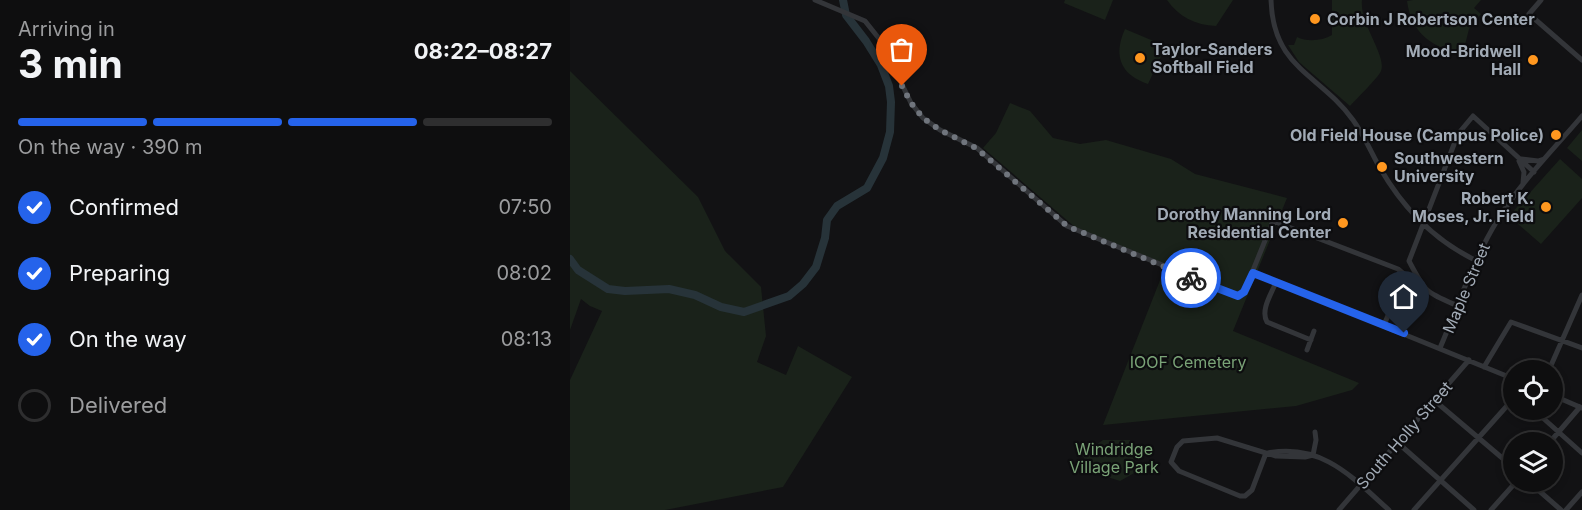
<!DOCTYPE html>
<html lang="en">
<head>
<meta charset="utf-8">
<style>
  :root { --surface:#0e0e0f; --page:#171718; --text:#f1f3f6; --muted:#9b9c9e; --line:#2e2e2f; --accent:#2563eb }
  body { margin:0; font-family:Inter,sans-serif; background:var(--page); color:var(--text); height:100vh; display:flex; flex-direction:column; font-size:22px; white-space:nowrap }
  * { box-sizing:border-box; margin:0 }
  p { font-size:20px; color:var(--muted) }
  .icon { flex:none; width:33px; height:33px; fill:none; stroke:currentColor; stroke-width:2; stroke-linecap:round; stroke-linejoin:round }
  .map { position:relative; flex:1; overflow:hidden }
  .details { display:flex; flex-direction:column; background:var(--surface); width:570px }
  .details>* { flex:none }
  .controls { position:absolute; left:933px; top:360px; display:grid; gap:12px }
  .controls a { display:grid; place-items:center; width:60px; height:60px; border-radius:50%; background:var(--surface); box-shadow:0 3px 9px #0003,0 0 0 2px var(--line); font-size:30px }
  .pin { position:absolute; display:grid; place-items:center; width:51px; height:51px; color:#fff; margin:-62px -26px; border-radius:50% 50% 50% 0; rotate:-45deg; box-shadow:0 0 6px #0007 }
  .pin .icon { rotate:45deg }
  .courier { position:absolute; display:grid; place-items:center; width:60px; height:60px; margin:-30px; border:4px solid #2563eb; border-radius:50%; background:#fff; color:#222; box-shadow:0 2px 8px #0007 }
  .headline em { font-style:normal; font-weight:700 }
  .headline div { display:flex; flex-direction:column-reverse }
  .headline { display:flex; align-items:center; justify-content:space-between; height:102px; padding:0 18px }
  h1 { font-size:39px; font-weight:700; line-height:45px }
  .bar { display:grid; grid-template-columns:repeat(4,1fr); gap:9px 6px; align-content:center; height:72px; padding:0 18px }
  .bar i { height:8px; border-radius:4px; background:var(--line) }
  .bar .active { background:var(--accent) }
  .bar p { grid-column:span 4 }
  ol { padding:0 18px; list-style:none }
  li { display:flex; align-items:center; gap:18px; height:66px }
  li p { margin-inline-start:auto }
  li .icon { padding:6px; border-radius:50%; background:var(--accent); color:#fff; stroke-width:4 }
  li:last-child { color:var(--muted) }
  li i { width:33px; height:33px; border:3px solid var(--line); border-radius:50% }
  main { display:flex; flex:1; min-height:0 }
  .map>svg:first-child { display:block }
  .green { fill:#1a221a }
  .lines { fill:none; stroke-linecap:round; stroke-linejoin:round }
  .river { stroke:#273339; stroke-width:8 }
  .minor { stroke:#333539; stroke-width:5 }
  .done { stroke:#70757d; stroke-width:6; stroke-dasharray:0 10.8 }
  .route { stroke:#2563eb; stroke-width:8 }
  .poi-dot { fill:#ff971f; stroke:#0d0d0f; stroke-width:2 }
  .labels { text-anchor:middle; dominant-baseline:central; stroke-width:4.5; stroke-linejoin:round; paint-order:stroke }
  .poi-label { font-size:16px; font-weight:bold; fill:#a2abb6; stroke:#0d0d0f; text-anchor:end }
  .street-label { font-size:16px; fill:#a2abb6; stroke:#0d0d0f }
  .park-label { font-size:16px; fill:#7aa377; stroke:#0d0d0f }
</style>
</head>
<body>
<main>
<section class="details">
<div class="headline"><div><h1>3 min</h1><p>Arriving in</p></div><em>08:22–08:27</em></div>
<div class="bar"><i class="active"></i><i class="active"></i><i class="active"></i><i></i><p>On the way · 390 m</p></div>
<ol>
<li><svg class="icon" aria-label="check" viewBox="0 0 24 24"><path d="M5 12l5 5 9-10"/></svg>Confirmed<p>07:50</p></li>
<li><svg class="icon" aria-label="check" viewBox="0 0 24 24"><path d="M5 12l5 5 9-10"/></svg>Preparing<p>08:02</p></li>
<li><svg class="icon" aria-label="check" viewBox="0 0 24 24"><path d="M5 12l5 5 9-10"/></svg>On the way<p>08:13</p></li>
<li><i></i>Delivered</li>
</ol>
</section>
<div class="map">
<svg width="1012" height="510" viewBox="0 0 1012 510">
  <rect width="100%" height="100%" fill="#121214"/>
  <path class="green" d="M495 0H543L535 20 494 3Z
    M597 0H663L646 26C625 25 609 17 597 0Z
    M762 0H792C789 23 817 56 811 71 808 78 787 98 780 106L729 62 718 45H724L727 37C737 42 752 41 762 35Z
    M843 0H911L904 8 911 14 899 29 893 53C863 49 841 33 837 1Z
    M555 29 593 45 594 50 578 84C550 75 543 55 555 29Z
    M0 71 128 197 155 251 191 287 196 336 187 362 216 375 228 346 282 377 213 487 95 510H0V380L32 311 20 306 11 299 0 330Z
    M440 103 460 111 483 138 510 144 536 140 601 159 625 174 717 198 663 331 789 383 782 390 726 406 533 425 596 265 506 228 413 148 426 133Z
    M1012 130V161L997 148Z
    M990 159 1012 179V198L971 244 939 216Z
    M533 440H560L566 472 550 481 525 473 512 455Z"/>
  <g class="lines">
    <path class="river" d="M0 259 8 270 38 289 55 291 99 289 125 295 151 307 174 312 219 296 233 284 246 267 255 238 257 220 267 206 297 188 313 158 320 132 321 102 319 86 311 65 296 41 276 15 273 0"/>
    <path class="minor" d="M245 0 295 21 311 41 341 103 353 118 370 130 407 148 497 226 668 296 675 290 703 221 828 269 834 274 833 280 814 325
      M701 0C703 69 750 74 783 120 794 135 801 152 810 168 833 208 865 241 907 261
      M971 0 959 14 1012 60
      M951 159 968 161 974 159
      M949 161 954 172 953 183
      M683 273 944 379
      M706 282C702 293 690 310 697 322L741 340
      M888 306C854 291 856 293 839 261L888 134 903 116 964 172
      M870 348C888 306 903 260 927 221 950 183 983 150 1012 116
      M737 350 744 331
      M914 367 941 322 1012 348
      M979 370 1012 295
      M982 395 1012 408
      M865 401 944 468
      M964 410 1012 453
      M980 442 1010 407
      M828 443 904 510
      M696 453 682 490 675 496H670L609 471 601 462 607 447 613 441 647 438 706 456 735 457 743 455
      M698 453C752 443 782 477 819 510
      M743 455 746 440 745 432
      M959 482 991 510
      M769 510 899 360
      M844 510 944 398
      M921 510 946 482
      M996 510 1012 492"/>
  </g>
  <g class="lines">
    <path class="done" d="M332 86 341 103 353 118 370 130 406 148 497 226 621 278"/>
    <path class="route" d="M621 278 668 296 674 292 683 273 834 333"/>
  </g>
  <g class="poi-dot">
    <circle cx="745" cy="19" r="6"/>
    <circle cx="570" cy="58" r="6"/>
    <circle cx="963" cy="60" r="6"/>
    <circle cx="986" cy="135" r="6"/>
    <circle cx="812" cy="167" r="6"/>
    <circle cx="976" cy="207" r="6"/>
    <circle cx="773" cy="223" r="6"/>
  </g>
  <g class="labels">
    <g class="poi-label">
      <text x="757" y="19" text-anchor="start">Corbin J Robertson Center</text>
      <text x="582" y="49" text-anchor="start">Taylor-Sanders<tspan x="582" dy="18">Softball Field</tspan></text>
      <text x="951" y="51">Mood-Bridwell<tspan x="951" dy="18">Hall</tspan></text>
      <text x="974" y="135">Old Field House (Campus Police)</text>
      <text x="824" y="158" text-anchor="start">Southwestern<tspan x="824" dy="18">University</tspan></text>
      <text x="964" y="198">Robert K.<tspan x="964" dy="18">Moses, Jr. Field</tspan></text>
      <text x="761" y="214">Dorothy Manning Lord<tspan x="761" dy="18">Residential Center</tspan></text>
    </g>
    <g class="street-label">
      <text transform="translate(896 288) rotate(-67)">Maple Street</text>
      <text transform="translate(834 435) rotate(-49)">South Holly Street</text>
    </g>
    <g class="park-label">
      <text x="618" y="362">IOOF Cemetery</text>
      <text x="544" y="449">Windridge<tspan x="544" dy="18">Village Park</tspan></text>
    </g>
  </g>
</svg>
<div class="controls">
<a><svg class="icon" aria-label="locate" viewBox="0 0 24 24"><circle cx="12" cy="12" r="6"/><path d="M12 2v4M12 18v4M2 12h4M18 12h4"/></svg></a>
<a><svg class="icon" aria-label="layers" viewBox="0 0 24 24"><path d="M12 4l9 5-9 5-9-5zM3 14l9 5 9-5"/></svg></a>
</div>
<div class="pin" style="left:332px;top:86px;background:#ea580c"><svg class="icon" aria-label="bag" viewBox="0 0 24 24"><path d="M5 8h14l-1 12H6zM9 8a3 3 0 0 1 6 0"/></svg></div>
<div class="pin" style="left:834px;top:333px;background:#1f2937"><svg class="icon" aria-label="home" viewBox="0 0 24 24"><path d="M3 11l9-7 9 7M6 9v11h12V9"/></svg></div>
<div class="courier" style="left:621px;top:278px"><svg class="icon" aria-label="bike" viewBox="0 0 24 24"><circle cx="6" cy="16" r="4"/><circle cx="18" cy="16" r="4"/><path d="M6 16l4-8h5l3 8M10 8l3 8H6M13 5h3"/></svg></div>
</div>
</main>
</body>
</html>
